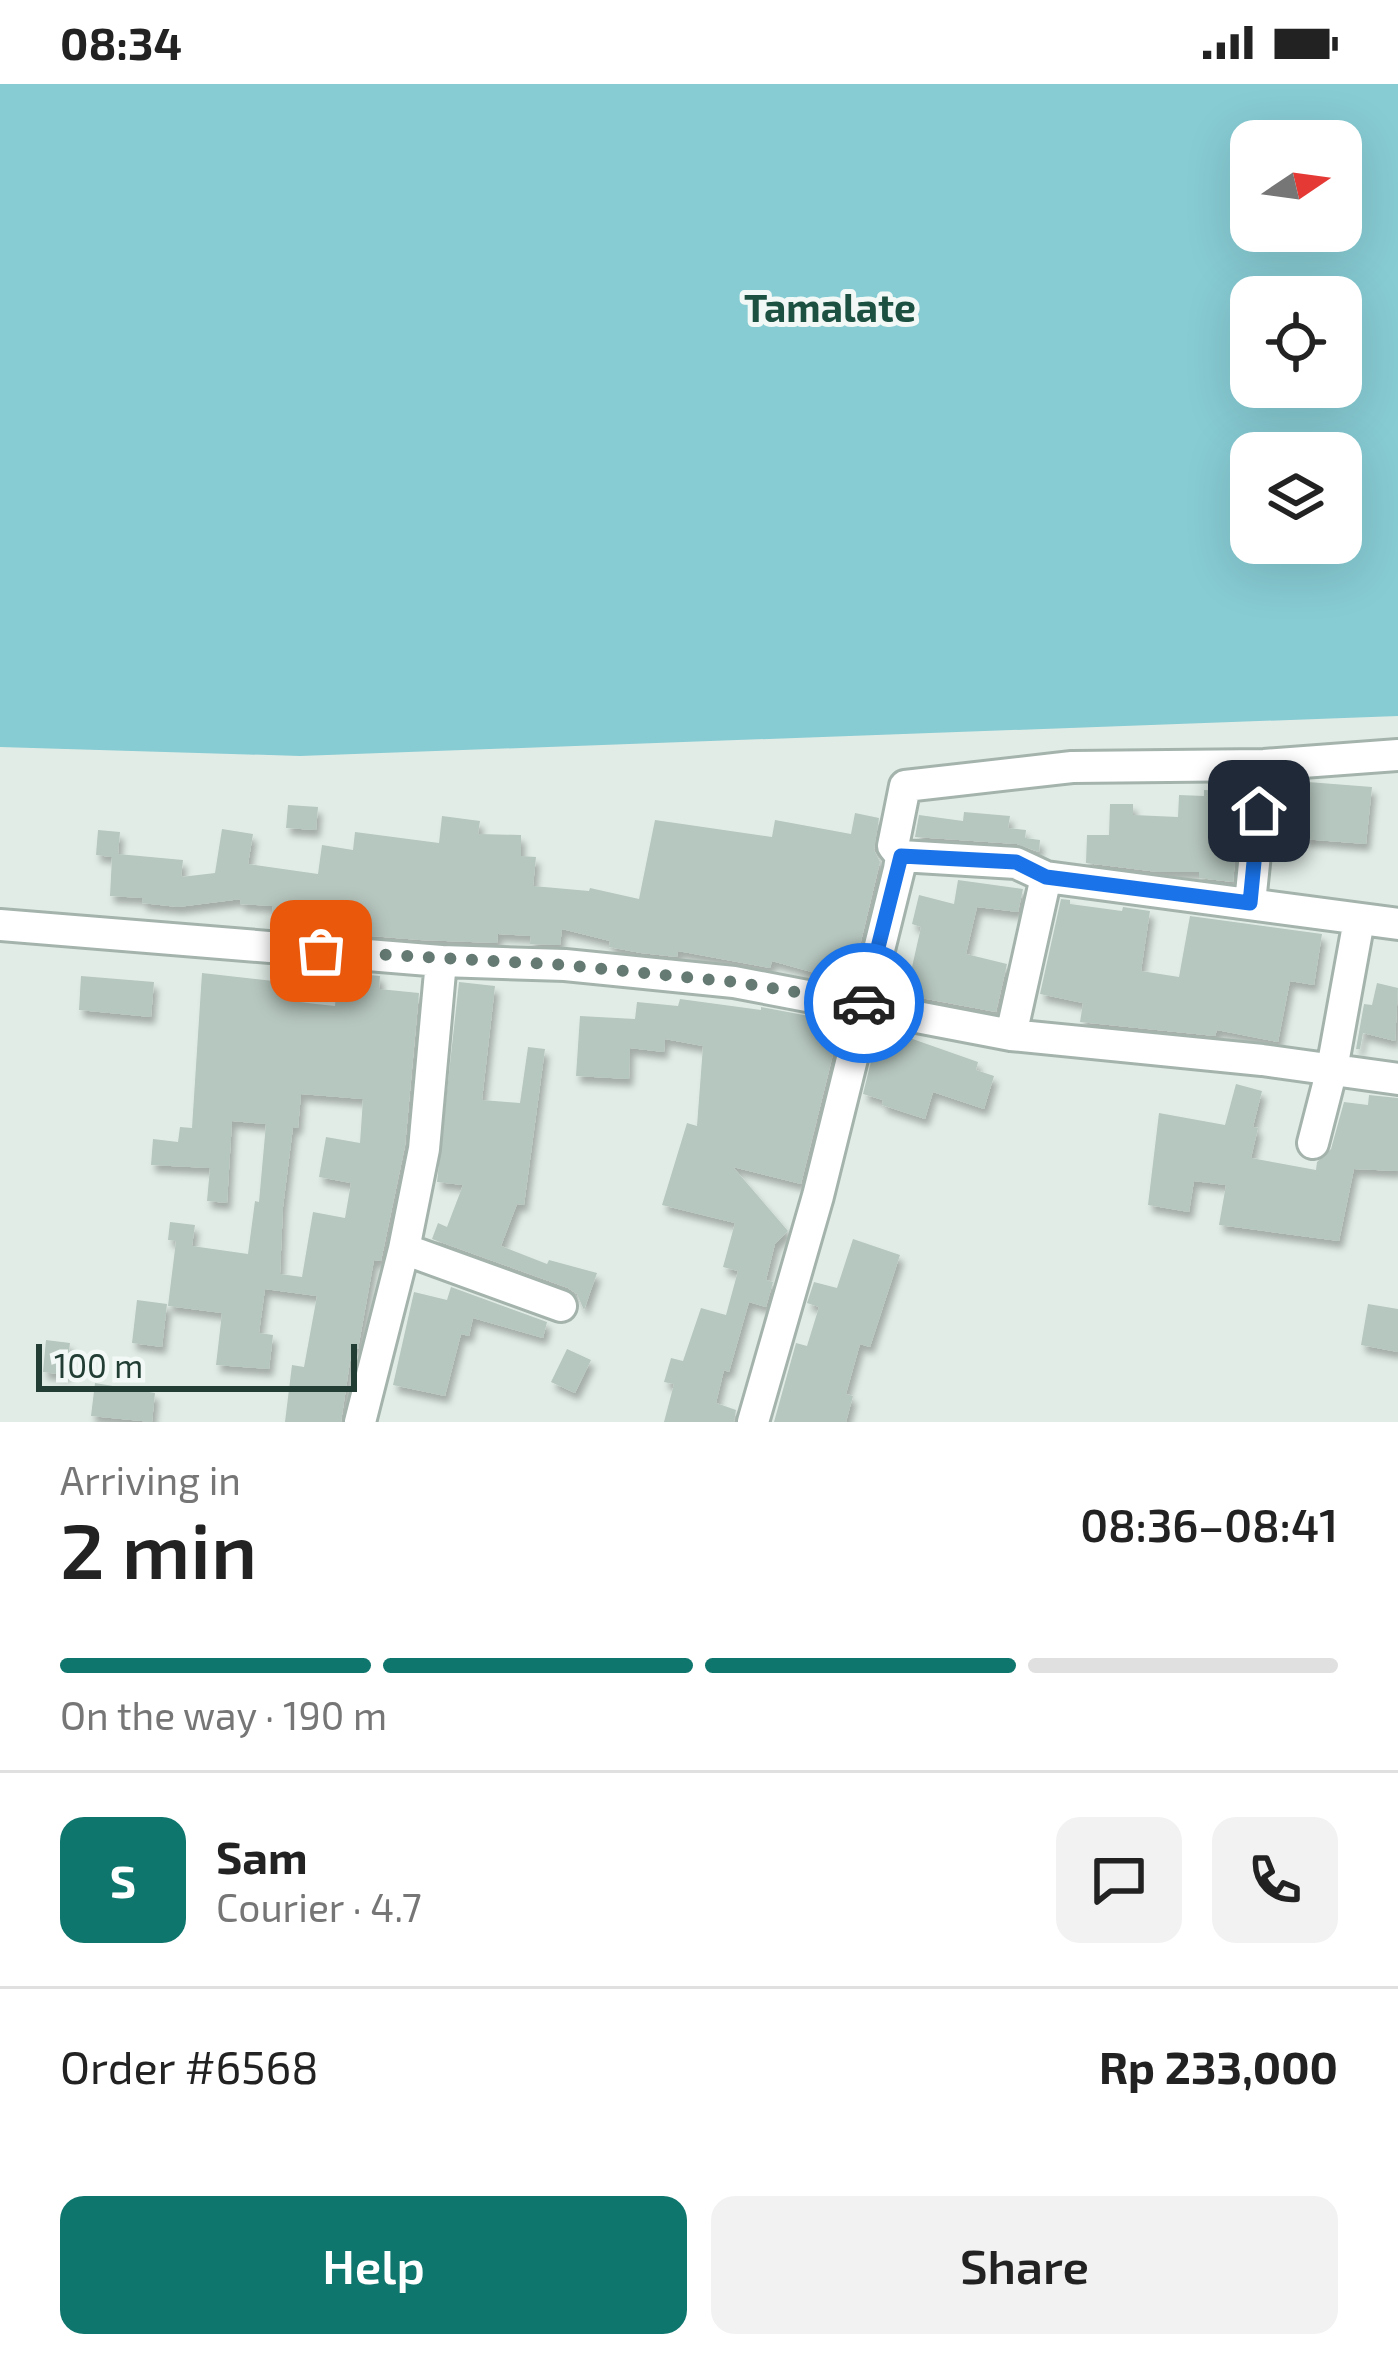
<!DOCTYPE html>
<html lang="en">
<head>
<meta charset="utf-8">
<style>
  :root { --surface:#fff; --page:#f2f2f2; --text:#222; --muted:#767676; --line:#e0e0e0; --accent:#0f766e }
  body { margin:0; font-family:"Exo 2",sans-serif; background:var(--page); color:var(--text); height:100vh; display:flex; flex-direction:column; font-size:45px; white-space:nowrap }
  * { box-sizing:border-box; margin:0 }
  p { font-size:39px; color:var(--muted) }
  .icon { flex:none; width:66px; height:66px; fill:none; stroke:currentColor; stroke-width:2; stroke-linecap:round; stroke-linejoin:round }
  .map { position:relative; height:1338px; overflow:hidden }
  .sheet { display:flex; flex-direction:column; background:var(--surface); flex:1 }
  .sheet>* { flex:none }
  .needle { width:78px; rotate:77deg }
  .fabs { position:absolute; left:1230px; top:36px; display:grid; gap:24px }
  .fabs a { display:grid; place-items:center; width:132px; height:132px; border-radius:24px; background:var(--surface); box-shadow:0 12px 48px #0002; font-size:60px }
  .scale { position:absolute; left:36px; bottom:30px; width:321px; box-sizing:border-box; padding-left:12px; border:6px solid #213d34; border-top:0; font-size:33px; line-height:42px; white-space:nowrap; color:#213d34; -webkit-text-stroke:9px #f1f8f5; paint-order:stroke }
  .pin { position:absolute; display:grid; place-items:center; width:102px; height:102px; color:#fff; margin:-51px; border-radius:24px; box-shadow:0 6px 18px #0006 }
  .courier { position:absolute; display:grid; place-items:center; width:120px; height:120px; margin:-60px; border:9px solid #1a73e8; border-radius:50%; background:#fff; color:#222; box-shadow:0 3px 15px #0007 }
  .overview em { font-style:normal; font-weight:600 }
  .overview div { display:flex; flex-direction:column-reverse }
  .overview { display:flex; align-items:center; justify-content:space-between; height:204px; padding:0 60px }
  h1 { font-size:78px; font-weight:600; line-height:90px }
  .bar { display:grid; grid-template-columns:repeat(4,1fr); gap:18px 12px; align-content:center; height:144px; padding:0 60px }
  .bar i { height:15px; border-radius:9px; background:var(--line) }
  .bar .on { background:var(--accent) }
  .bar p { grid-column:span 4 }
  .line { display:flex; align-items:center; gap:30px; padding:0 60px; border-top:3px solid var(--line) }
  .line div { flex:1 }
  .round { display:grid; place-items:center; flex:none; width:126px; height:126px; border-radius:24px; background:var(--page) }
  .cta { display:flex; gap:24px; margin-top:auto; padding:24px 60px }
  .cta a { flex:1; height:138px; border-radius:24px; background:var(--accent); color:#fff; font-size:48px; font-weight:600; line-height:138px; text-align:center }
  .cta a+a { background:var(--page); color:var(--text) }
  .status { display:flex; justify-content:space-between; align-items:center; height:84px; padding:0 60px; background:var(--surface); direction:ltr }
  .status svg { height:33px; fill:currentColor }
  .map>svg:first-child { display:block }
  .water { fill:#87cbd3; fill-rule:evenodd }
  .building { fill:#b6c7bf; fill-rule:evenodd; filter:url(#shadow) }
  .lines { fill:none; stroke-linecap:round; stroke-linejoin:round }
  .minor-casing { stroke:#a4b4ad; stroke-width:36 }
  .minor { stroke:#fff; stroke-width:30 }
  .done { stroke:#647a72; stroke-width:12; stroke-dasharray:0 21.6 }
  .route { stroke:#1a73e8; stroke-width:15 }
  .labels { text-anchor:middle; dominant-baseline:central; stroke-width:10; stroke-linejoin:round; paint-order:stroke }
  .quarter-label { font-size:39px; font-weight:bold; fill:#1c5041; stroke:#f1f8f5 }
</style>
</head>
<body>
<div class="status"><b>08:34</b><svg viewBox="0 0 49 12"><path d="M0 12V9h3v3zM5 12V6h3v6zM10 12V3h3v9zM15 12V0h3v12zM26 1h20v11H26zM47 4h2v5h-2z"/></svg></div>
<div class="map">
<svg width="1398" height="1338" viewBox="0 0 1398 1338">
  <defs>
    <filter id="shadow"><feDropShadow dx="4" dy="7" stdDeviation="3" flood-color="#0004"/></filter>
  </defs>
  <rect width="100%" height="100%" fill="#e1ece6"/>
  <path class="water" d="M0 0H1398V632L300 672 0 663ZM1251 57H1341V147H1251ZM1251 213H1341V303H1251ZM1251 369H1341V459H1251Z"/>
  <path class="building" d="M1308 698 1372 703 1366 760 1303 755Z
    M1204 706 1242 707 1233 798 1199 794V788H1158L1086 779 1087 751H1109L1110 720H1133V731L1178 733 1179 711 1204 712Z
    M288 721 318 723 316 746 286 744Z
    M964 728 1010 732 1008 744 1026 746 1025 754 1040 756 1039 768 1017 760 915 753 919 731 963 737Z
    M855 729 879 734 874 766 880 778 851 899 772 877 770 884 678 867 677 873 641 869 609 863 610 857 562 845 560 861 530 860 531 852 498 850 497 859 420 856 322 848 271 838 273 822 240 820 241 815 178 823 142 819 143 814 110 812 112 773 96 771 98 746 120 748 118 770 183 776 181 793 215 789 222 745 253 750 248 780 318 790 322 761 353 766 355 748 439 759 442 732 480 737 478 750 521 751V772L536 773 533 802 589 807 590 804 639 815 655 736 772 753 775 736 851 750Z
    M958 796 1023 805 1018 828 977 823 966 870 1007 880 996 928 889 908 894 888 910 892 921 843 912 840 919 811 954 820Z
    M1061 815 1070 816V820L1122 827 1123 823 1150 827 1141 887 1179 893 1190 832 1322 850 1314 901 1290 897 1278 958 1217 946 1215 952 1080 938 1083 919 1040 910Z
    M338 888 380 892 379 905 419 909 405 1062 381 1177 374 1176 358 1265 352 1264 341 1338H285L292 1281 304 1283 317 1212 265 1205 259 1249 273 1251 269 1285 216 1281 222 1229 168 1222 176 1157 168 1156 170 1138 195 1141 192 1162 248 1170 255 1117 259 1118 266 1040 232 1037 227 1119 207 1117 210 1084 151 1081 153 1055 178 1058 180 1043 192 1044 202 889 300 900 298 918 335 922ZM301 1010 363 1015 360 1059 326 1053 319 1093 351 1099 345 1134 313 1128 302 1193 280 1190 283 1123 293 1043 298 1044Z
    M81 892 154 898 151 933 79 926Z
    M459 898 495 902 482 1016 520 1019 528 963 545 965 524 1121 517 1120 501 1162 547 1180 549 1176 597 1189 584 1226 577 1210 568 1204 432 1155 438 1139 447 1143 463 1101 437 1098Z
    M1377 899 1398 904 1395 957 1363 949 1360 965H1356L1364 920 1372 921Z
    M680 915 761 926V923L841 938 801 1100 733 1083 788 1147 775 1160 766 1196 773 1198 766 1223 749 1218 729 1288 724 1286 716 1319 736 1326 734 1338H664L674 1300 664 1298 671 1274 683 1277 701 1224 726 1231 738 1187 723 1183 735 1139 662 1121 687 1039 697 1042 703 962 665 955 664 968 630 964 629 995 576 992 580 932 635 935 637 918 678 922Z
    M904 952 978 978 976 986 994 992 984 1025 933 1008 925 1035 882 1021 883 1016 863 1010 877 953 901 960Z
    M1236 1000 1262 1007 1253 1043 1258 1044 1251 1074 1316 1086 1317 1078 1331 1065 1344 1018 1368 1021 1369 1011 1398 1014V1087L1354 1085 1339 1157 1219 1141 1226 1101 1194 1097 1189 1128 1148 1121 1159 1029 1225 1041Z
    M853 1155 900 1171 870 1263 860 1260 846 1310 853 1312 846 1338H774L796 1259 807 1262 819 1223 807 1219 814 1198 837 1204Z
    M451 1203 547 1238 543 1254 473 1234 469 1252 461 1250 445 1312 393 1301 414 1208 447 1216Z
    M137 1216 167 1220 162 1263 132 1259Z
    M1368 1220 1398 1225V1268L1361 1261Z
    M46 1256 70 1259 66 1291 43 1288Z
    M567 1265 591 1276 575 1309 551 1298Z
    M95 1299 155 1309 152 1338 91 1332Z"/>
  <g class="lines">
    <g class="minor-casing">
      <path id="minor" d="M901 772 1016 779 1046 793 1398 840
        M1250 819 1264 681
        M0 841 441 877 565 881 734 898 1011 951 1262 976 1398 995
        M1011 951 1046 793
        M1313 1059 1332 985 1359 836
        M404 1165 561 1222
        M360 1338 404 1165 424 1065 441 877
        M753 1338 818 1112 899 785 901 772 893 762 905 702 1072 683 1264 681 1398 671"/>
    </g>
    <use href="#minor" class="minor"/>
  </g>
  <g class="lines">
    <path class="done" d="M321 867 565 881 734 898 864 919"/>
    <path class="route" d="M864 919 901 772 1016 778 1046 793 1250 819 1259 727"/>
  </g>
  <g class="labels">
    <g class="quarter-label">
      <text x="830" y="222">Tamalate</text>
    </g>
  </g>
</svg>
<div class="fabs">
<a><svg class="needle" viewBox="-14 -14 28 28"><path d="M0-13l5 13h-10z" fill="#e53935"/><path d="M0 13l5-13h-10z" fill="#767676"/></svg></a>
<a><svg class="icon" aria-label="locate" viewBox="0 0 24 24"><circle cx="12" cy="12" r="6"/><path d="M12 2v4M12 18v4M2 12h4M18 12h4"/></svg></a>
<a><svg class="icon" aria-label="layers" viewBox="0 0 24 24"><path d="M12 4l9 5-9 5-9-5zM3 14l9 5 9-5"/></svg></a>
</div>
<div class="scale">100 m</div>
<div class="pin" style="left:321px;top:867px;background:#ea580c"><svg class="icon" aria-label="bag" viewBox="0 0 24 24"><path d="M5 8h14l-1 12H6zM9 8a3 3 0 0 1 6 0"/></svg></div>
<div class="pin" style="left:1259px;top:727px;background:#1f2937"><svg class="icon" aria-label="home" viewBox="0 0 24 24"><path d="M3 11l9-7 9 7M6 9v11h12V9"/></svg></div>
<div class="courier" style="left:864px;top:919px"><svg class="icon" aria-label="car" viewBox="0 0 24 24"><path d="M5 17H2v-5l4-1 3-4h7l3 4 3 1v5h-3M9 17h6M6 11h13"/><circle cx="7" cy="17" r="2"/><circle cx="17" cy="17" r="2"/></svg></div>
</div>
<section class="sheet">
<div class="overview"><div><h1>2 min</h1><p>Arriving in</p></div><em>08:36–08:41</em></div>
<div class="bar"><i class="on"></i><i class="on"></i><i class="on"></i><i></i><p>On the way · 190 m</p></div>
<div class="line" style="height:216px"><b class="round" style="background:var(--accent);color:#fff">S</b><div><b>Sam</b><p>Courier · 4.7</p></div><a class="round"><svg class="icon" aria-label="chat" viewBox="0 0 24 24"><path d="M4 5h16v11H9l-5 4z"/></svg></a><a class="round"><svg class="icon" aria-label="phone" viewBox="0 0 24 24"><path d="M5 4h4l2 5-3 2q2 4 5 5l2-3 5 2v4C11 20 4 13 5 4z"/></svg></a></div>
<div class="line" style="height:156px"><div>Order #6568</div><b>Rp 233,000</b></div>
<div class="cta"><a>Help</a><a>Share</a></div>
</section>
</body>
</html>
